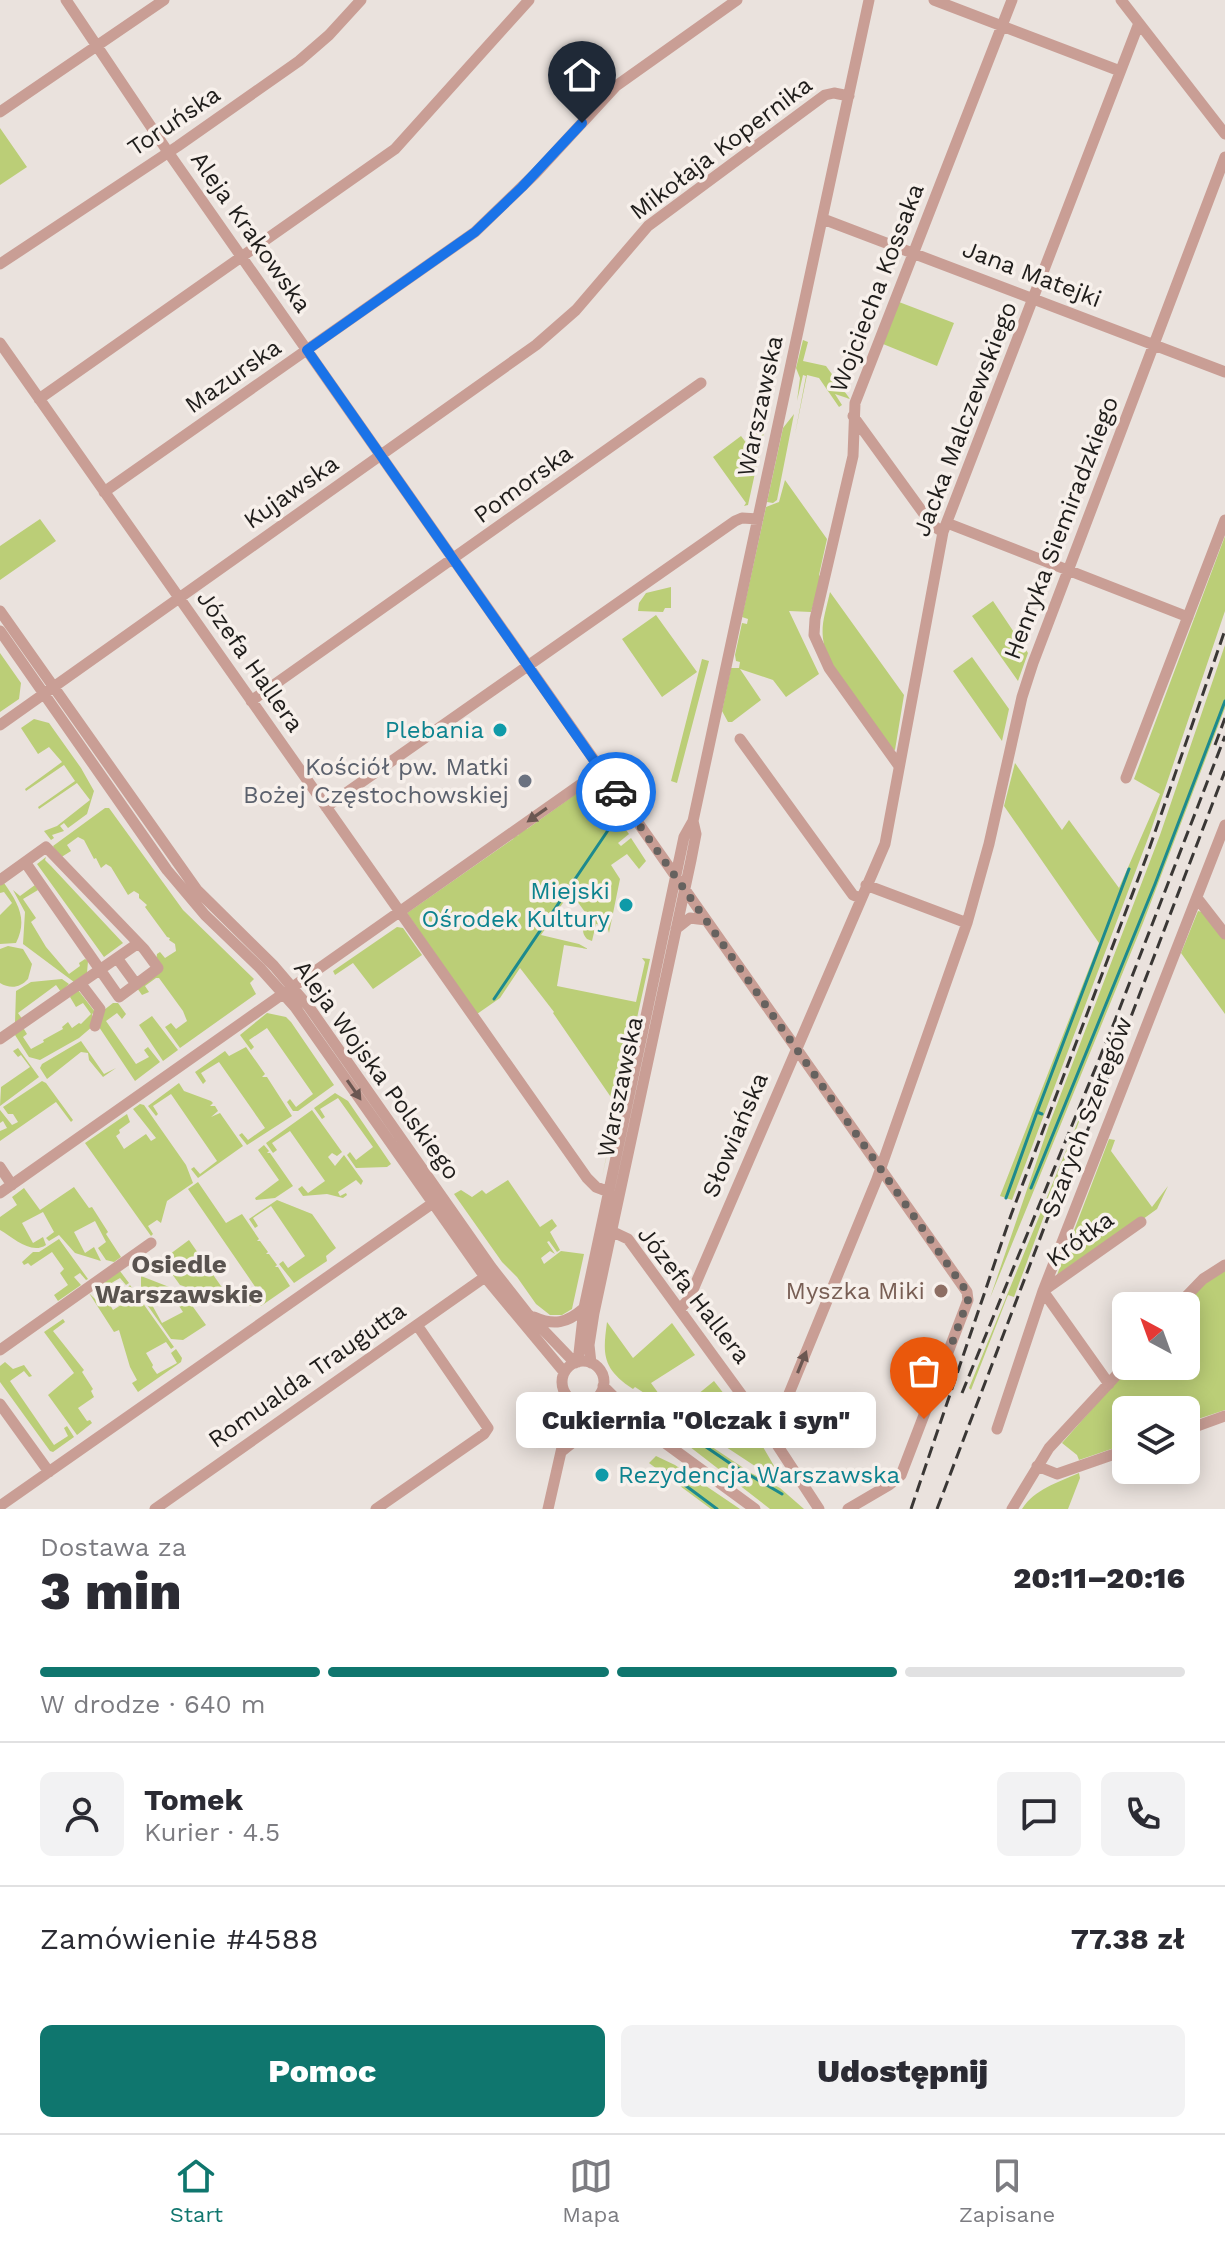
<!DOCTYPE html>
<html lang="pl">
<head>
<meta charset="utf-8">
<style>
  :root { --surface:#fff; --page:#f2f2f3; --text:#2b2b33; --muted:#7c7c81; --line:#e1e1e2; --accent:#0f766e }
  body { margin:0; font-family:"Work Sans",sans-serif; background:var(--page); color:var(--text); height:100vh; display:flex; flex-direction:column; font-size:30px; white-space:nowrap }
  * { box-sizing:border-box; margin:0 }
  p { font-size:26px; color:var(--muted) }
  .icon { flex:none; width:44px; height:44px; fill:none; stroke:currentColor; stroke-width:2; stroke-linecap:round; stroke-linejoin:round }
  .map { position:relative; height:1509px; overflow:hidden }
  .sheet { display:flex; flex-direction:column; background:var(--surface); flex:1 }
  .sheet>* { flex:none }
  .needle { width:52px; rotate:319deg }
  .fabs { position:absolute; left:1112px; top:1292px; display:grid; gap:16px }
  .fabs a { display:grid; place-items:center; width:88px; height:88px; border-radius:12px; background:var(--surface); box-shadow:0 4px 20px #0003; font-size:40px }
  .pin { position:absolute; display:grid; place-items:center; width:68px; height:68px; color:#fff; margin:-82px -34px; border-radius:50% 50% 50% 0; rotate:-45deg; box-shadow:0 0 8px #0007 }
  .pin .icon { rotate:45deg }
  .courier { position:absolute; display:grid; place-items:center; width:80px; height:80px; margin:-40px; border:6px solid #1a73e8; border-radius:50%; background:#fff; color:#222; box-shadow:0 2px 10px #0007 }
  .bubble { position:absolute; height:56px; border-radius:12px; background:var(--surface); box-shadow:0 4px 20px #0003; font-size:26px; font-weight:800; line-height:56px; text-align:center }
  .summary em { font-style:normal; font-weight:800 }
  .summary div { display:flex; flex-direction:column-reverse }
  .summary { display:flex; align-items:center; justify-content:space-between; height:136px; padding:0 40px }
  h1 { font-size:52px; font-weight:800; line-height:60px }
  .bar { display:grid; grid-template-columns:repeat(4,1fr); gap:12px 8px; align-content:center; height:96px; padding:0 40px }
  .bar i { height:10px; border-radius:6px; background:var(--line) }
  .bar .on { background:var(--accent) }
  .bar p { grid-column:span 4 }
  .line { display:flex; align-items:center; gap:20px; padding:0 40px; border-top:2px solid var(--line) }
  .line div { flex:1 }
  .round { display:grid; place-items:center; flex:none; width:84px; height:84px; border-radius:12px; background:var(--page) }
  .button { display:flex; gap:16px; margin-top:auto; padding:16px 40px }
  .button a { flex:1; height:92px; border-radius:12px; background:var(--accent); color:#fff; font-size:32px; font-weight:800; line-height:92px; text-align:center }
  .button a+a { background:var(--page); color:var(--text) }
  .menu { display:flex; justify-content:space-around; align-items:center; height:112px; border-top:2px solid var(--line); background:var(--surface); font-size:22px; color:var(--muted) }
  .menu a { display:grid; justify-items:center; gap:4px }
  .menu .on { color:var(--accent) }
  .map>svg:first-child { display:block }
  .green { fill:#bbce77 }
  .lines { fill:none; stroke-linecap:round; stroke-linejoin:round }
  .stream { stroke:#1d8a8e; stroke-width:3 }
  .minor { stroke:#c99e95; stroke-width:11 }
  .rail { stroke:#3a3735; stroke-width:3; stroke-dasharray:12 6; stroke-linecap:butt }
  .oneway { fill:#6b5752 }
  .done { stroke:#66625f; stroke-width:8; stroke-dasharray:0 14.4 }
  .route { stroke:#1a73e8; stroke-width:10 }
  .culture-dot { fill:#0f9aa8; stroke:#f7f0eb; stroke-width:3 }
  .worship-dot { fill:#6b7280; stroke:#f7f0eb; stroke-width:3 }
  .education-dot { fill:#8d6e63; stroke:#f7f0eb; stroke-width:3 }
  .labels { text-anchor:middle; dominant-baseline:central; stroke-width:7; stroke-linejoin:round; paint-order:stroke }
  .street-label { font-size:24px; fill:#1f1d1b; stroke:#f7f0eb }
  .culture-label { font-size:24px; fill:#0d838f; stroke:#f7f0eb; text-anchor:end }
  .worship-label { font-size:24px; fill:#5b616d; stroke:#f7f0eb; text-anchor:end }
  .education-label { font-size:24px; fill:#785e54; stroke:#f7f0eb; text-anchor:end }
  .neighbourhood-label { font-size:26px; font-weight:bold; fill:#59534f; stroke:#f7f0eb }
</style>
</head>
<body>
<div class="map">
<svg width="1225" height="1509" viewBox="0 0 1225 1509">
  <rect width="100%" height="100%" fill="#eae2dd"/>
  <path class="green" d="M0 128 27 167 0 185Z
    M899 302 954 323 937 366 883 344Z
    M803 340 808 342 803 361 826 366 850 399 835 394 842 405 839 407 819 378 807 375 795 434 806 376 803 375 797 401 800 378 796 368Z
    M794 414 777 500 773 503 767 502 783 428Z
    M759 419 766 423 748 505 744 506 746 503 713 457 741 436 757 457 759 448 755 438Z
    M785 480 827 539 819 575 821 578 811 612 789 611 819 674 786 697 773 680 740 669 761 700 732 722H728L722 711 731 668H739L740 662 736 661 735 655 742 623 747 624 748 619 742 617 766 507 779 502Z
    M40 519 56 541 0 580V546Z
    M1225 536V611L1150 833 1012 1200 1000 1196 1099 943 1004 806 1015 763 1062 830 1069 820 1119 888 1160 794 1134 779Z
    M671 587V608H665L663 612 638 611 639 603 646 593Z
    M830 592 904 695 895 750 892 749 829 662C818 630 823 623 830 592Z
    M993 601 1028 653 1018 681 972 616Z
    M656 615 697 672 662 697 622 639Z
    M1225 645V708L1143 923 990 1298 1049 1125 1160 835Z
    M0 653 21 683 19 699 0 712Z
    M972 657 1009 709 1002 741 953 671Z
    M702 659 709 661 677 783 671 781Z
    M34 719 49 723 81 768 94 791 87 814 68 828 64 823 60 826 64 831 52 835 54 838 51 840 44 831 57 826 90 800 77 783 39 809 38 807 75 781 64 765 26 791 25 789 62 762 49 747 38 754 21 728Z
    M591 783 629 834 618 843 621 846 631 838 646 861 639 869 627 854 611 865 620 879 609 933 607 926 596 924 592 941 587 939C579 930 585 926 590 919L577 901 567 897 541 935 579 944 588 949 564 945 557 986 636 1002 645 962 642 958 650 959 602 1177 617 1106 553 1013 554 1012 520 968 500 998 477 1014 407 913 513 839 516 833 518 836 520 830 527 829Z
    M105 808H109L183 910 254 979 250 983 256 994 180 1048 165 1027 171 1023 176 1029 187 1021 183 1011 159 978H156L145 986 149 992 142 995 137 988 154 973 157 954 160 952 165 958 176 951 175 944 169 940 170 938 167 937 145 907 147 905 139 898V894L134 891 128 895 111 867 106 864 101 868 96 858 94 859 84 840 78 837 67 845 71 851 60 858 53 846Z
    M46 857 45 860 51 866 123 943 104 957 37 864Z
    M0 883H4C18 903 28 919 16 943L0 944V915L12 903 4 892 0 893Z
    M35 885 38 890 23 899 36 918 31 922 46 947 69 974 80 966 79 963 85 959 88 961 87 973 74 982 23 944 25 912 13 890 20 896Z
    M1198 911 1202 912 1225 939V1014L1181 953Z
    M397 927 403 928 422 955 373 989 353 963 335 975 333 971Z
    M8 946 23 949 32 964 28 979C20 988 10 989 0 983V949Z
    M62 979 69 984 61 992 56 985 18 1013 23 1020 15 1023 16 991 31 982Z
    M78 990 95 1012 92 1014 93 1026 79 1038 40 1060 29 1057 15 1035 22 1026 27 1034 23 1037 31 1049 44 1042 43 1040 63 1029 62 1027 68 1022 72 1028 79 1023 81 1024 91 1014 83 1003 76 1007 70 997Z
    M113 1003H118L126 1014 122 1019 117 1013 106 1021 136 1064 149 1057 144 1050 148 1047 160 1062 135 1081 99 1027 104 1010Z
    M267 1013 286 1017 291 1022 334 1085 298 1111H293L287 1102 290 1099 296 1107 313 1094 267 1028 249 1040 254 1047 251 1050 240 1035Z
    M152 1016 178 1050 163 1061 139 1025Z
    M81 1041 104 1074 116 1068 103 1077 89 1060 88 1053 81 1052 47 1079 40 1068 42 1064Z
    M246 1047 265 1074 262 1077H267L292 1116 247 1145 239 1135 242 1133 248 1140 265 1128 219 1062 201 1073 206 1081 203 1084 195 1072 225 1051 229 1056Z
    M18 1048 39 1077 0 1106 1 1087 30 1067 21 1055 18 1057 13 1051Z
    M42 1081 46 1083 73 1120 71 1122 56 1102 0 1141V1131L7 1128 3 1121 0 1123V1110L12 1125 18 1122 13 1114H8L3 1107Z
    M179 1083 184 1091 211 1101 213 1103 210 1106H215L218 1111 211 1117 220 1113 243 1146 198 1178 191 1169 194 1167 200 1174 217 1161 171 1094 153 1106 158 1114 156 1116 148 1106Z
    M1090 1092 1014 1297 1008 1295 971 1390 969 1388Z
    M335 1093 348 1101 391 1164 387 1167 356 1168 347 1155 350 1152 356 1160 373 1147 338 1098 320 1109 325 1117 322 1119 314 1108Z
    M140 1104 144 1105 186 1165 193 1183 167 1201 161 1223 157 1220 148 1226 153 1234 151 1236 85 1143 127 1114 130 1122 119 1130 120 1133 116 1136 124 1149 146 1134 151 1141 156 1138 133 1109Z
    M312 1110 342 1152 337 1156 332 1153 328 1157 335 1166 344 1155 363 1181 361 1185 356 1180 338 1192 340 1196 346 1193 347 1195 343 1198 327 1194 303 1196 298 1189 302 1186 308 1193 325 1181 290 1131 272 1143 277 1150 273 1153 266 1143Z
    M1109 1139 1115 1140 1111 1151 1152 1207 1168 1186 1157 1209 1064 1276 1057 1275Z
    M264 1145 269 1151 267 1153H270L293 1186 275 1198 256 1200 255 1198 279 1180 258 1150Z
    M508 1180 540 1227 552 1219 557 1226 550 1232 560 1250 557 1252 549 1241 547 1242 555 1254 550 1251 541 1258 544 1264 561 1251 584 1254 572 1309 562 1315H550L536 1304 517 1277 502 1262 454 1194 461 1190 472 1197 482 1190 486 1194Z
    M198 1182 226 1223 242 1214 259 1239 257 1241H260L268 1252 266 1254H269L277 1265 275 1267H278L290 1286 261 1306 236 1305 231 1296 234 1294 240 1302 262 1288 260 1286 256 1288 188 1189Z
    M74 1187 89 1208 92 1207 108 1232 106 1234 121 1257 114 1262 106 1260 98 1248 106 1242 95 1221 74 1232 85 1253 94 1247 101 1261 75 1253 59 1235 49 1241 46 1238 54 1232 43 1212 22 1223 33 1243 43 1237 46 1245C31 1255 14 1238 0 1230V1217L17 1205 12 1197 24 1188 40 1210Z
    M277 1200 312 1214 336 1248 326 1256 327 1261 294 1283 279 1264 283 1261 288 1268 305 1256 271 1206 253 1218 258 1226 255 1228 249 1219Z
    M59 1239 88 1279 86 1280 80 1273 74 1277 81 1285 58 1301 54 1295 68 1285 60 1273 64 1269 52 1252 31 1266 28 1263 24 1265 22 1262 33 1252H39Z
    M189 1240 230 1299V1301L180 1285 162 1260Z
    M1225 1270V1410L1186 1423V1410H1126V1444L1079 1460 1077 1455 1062 1443 1130 1366H1186V1306H1183L1204 1283Z
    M120 1271 129 1283 126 1285 120 1278 101 1289 113 1310 132 1298 126 1289 130 1285 174 1347 171 1349 166 1342 146 1353 153 1365 152 1367 157 1374 177 1363 171 1353 176 1349 182 1358 181 1362 138 1392 132 1383 137 1380 130 1367 119 1330 114 1332 89 1293 95 1299 98 1296 93 1290Z
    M141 1276 182 1292 177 1299 171 1292 151 1303 162 1323 183 1312 177 1303 186 1297 206 1325 183 1340 171 1339 141 1296Z
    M63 1319 65 1322 53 1331 84 1370 82 1372 93 1389 91 1391 94 1397 78 1408 87 1421 90 1420 92 1423 77 1435 48 1395 74 1373 44 1332Z
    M607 1322 633 1358 672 1323 695 1355 651 1383 669 1408H681L714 1381 756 1435 777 1471 775 1474 776 1477H781L776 1480 635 1387 633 1389C601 1368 603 1353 607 1322Z
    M5 1362 13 1369 24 1365 32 1376 29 1377 24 1371 10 1381 54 1445 68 1436 64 1428 67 1426 74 1437 53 1452 50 1451 0 1382V1366Z
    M630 1392 751 1473 780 1488 804 1509H770L623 1395Z
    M656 1456 675 1465 740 1509H711L649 1463Z
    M1079 1473 1080 1478 1068 1509H1022C1035 1489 1057 1483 1079 1473Z"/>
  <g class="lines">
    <path class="stream" d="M494 999 617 817
      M1037 1112 1129 869
      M1031 1188 1155 884 1225 701
      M1006 1198 1037 1112 1042 1114
      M630 1395 731 1464 782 1494
      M666 1471 717 1509"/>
    <path class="minor" d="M66 0 168 152 967 1292 968 1300 901 1475 889 1485 848 1509
      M934 0 1120 71
      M1121 0 1225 134
      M0 112 164 0
      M823 219 1225 372
      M0 264 178 146 299 61 329 35 361 0
      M0 343 587 1178 596 1187 609 1192
      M39 399 395 149 529 0
      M853 416 932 525 943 532
      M104 492 475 232 535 174 616 86 737 0
      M947 523 1188 617
      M0 611 197 890 274 966 309 1007 491 1267 527 1313 575 1363
      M0 631 167 870 205 915 260 968 295 1007 485 1277 564 1372
      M251 701 701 383
      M0 725 536 345 576 310 648 226 825 95 834 93 849 96
      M740 739 853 895 860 898
      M899 766 829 668 814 635 815 619 853 456 855 403 1012 0
      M1126 778 1225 520
      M326 807 735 521 742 518 758 519
      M0 880 46 847 144 949 158 968 119 997 25 862
      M866 885 967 923
      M1197 898 1225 934
      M676 929 690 918 706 920
      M117 958 136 984
      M81 984 100 1009 95 1026
      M0 1039 137 944
      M0 1167 12 1185
      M0 1193 601 770
      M611 1231 628 1239 768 1431 819 1509
      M1177 1306 1203 1279 1225 1265
      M680 1309 689 1299 885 844 943 532 1139 23
      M534 1317C554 1326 567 1323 583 1309
      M0 1350 151 1243
      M562 1382a21 21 0 1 1 42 0a21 21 0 1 1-42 0Z
      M578 1362 584 1308 684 837 693 821 869 0
      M591 1363 589 1345 594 1313 691 860 696 834 693 821
      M1109 1384 1043 1291 1141 1222
      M603 1386 646 1429 755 1509
      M593 1400 627 1423
      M0 1404 49 1472
      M997 1429 1043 1291 1225 825
      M1186 1430 1225 1416
      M768 1431 779 1418 877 1179 967 923 989 844 1022 697 1033 663 1225 157
      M563 1443 561 1426 567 1396
      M562 1451C586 1431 596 1423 629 1424
      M1037 1466 1057 1474 1126 1450
      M0 1506 433 1203
      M155 1509 485 1277
      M376 1509 484 1434 488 1428 417 1325
      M548 1509 563 1443 585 1403
      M1012 1509 1049 1448 1126 1365"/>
    <path class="rail" d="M1215 745 1225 718
      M1080 1150 1225 771
      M962 1393 1114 1023 1225 736
      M911 1509 1011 1215 1146 858 1225 630
      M937 1509 1079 1136"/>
  </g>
  <defs><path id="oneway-solid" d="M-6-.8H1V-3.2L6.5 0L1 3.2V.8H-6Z" transform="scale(2)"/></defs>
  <g class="oneway">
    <use href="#oneway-solid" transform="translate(537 815) rotate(145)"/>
    <use href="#oneway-solid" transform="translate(354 1090) rotate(55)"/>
    <use href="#oneway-solid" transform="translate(802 1362) rotate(-68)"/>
  </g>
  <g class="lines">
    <path class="done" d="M616 792 967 1292 968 1300 924 1419"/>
    <path class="route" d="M582 123 522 187 475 232 307 350 616 792"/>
  </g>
  <g class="culture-dot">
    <circle cx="500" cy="730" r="8"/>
    <circle cx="626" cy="905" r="8"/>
    <circle cx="602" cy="1475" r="8"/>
  </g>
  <circle class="worship-dot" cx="525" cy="781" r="8"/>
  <circle class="education-dot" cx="941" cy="1291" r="8"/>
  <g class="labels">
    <g class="street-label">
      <text transform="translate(174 121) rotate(-34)">Toruńska</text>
      <text transform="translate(721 148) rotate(-37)">Mikołaja Kopernika</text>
      <text transform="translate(251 232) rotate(55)">Aleja Krakowska</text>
      <text transform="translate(1032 274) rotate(21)">Jana Matejki</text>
      <text transform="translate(877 288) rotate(-69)">Wojciecha Kossaka</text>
      <text transform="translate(233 376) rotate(-35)">Mazurska</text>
      <text transform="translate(760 406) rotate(-78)">Warszawska</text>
      <text transform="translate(965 419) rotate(-69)">Jacka Malczewskiego</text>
      <text transform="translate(523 484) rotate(-36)">Pomorska</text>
      <text transform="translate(291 492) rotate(-35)">Kujawska</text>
      <text transform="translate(1061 528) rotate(-69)">Henryka Siemiradzkiego</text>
      <text transform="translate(250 661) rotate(55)">Józefa Hallera</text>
      <text transform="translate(377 1070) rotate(54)">Aleja Wojska Polskiego</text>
      <text transform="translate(620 1087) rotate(-78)">Warszawska</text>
      <text transform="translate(1087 1117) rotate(-69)">Szarych Szeregów</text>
      <text transform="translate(735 1135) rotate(-67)">Słowiańska</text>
      <text transform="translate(1080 1239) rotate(-36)">Krótka</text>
      <text transform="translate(694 1295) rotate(52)">Józefa Hallera</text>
      <text transform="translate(307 1375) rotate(-35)">Romualda Traugutta</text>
    </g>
    <g class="culture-label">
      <text x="484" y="730">Plebania</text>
      <text x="610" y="891">Miejski<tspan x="610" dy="28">Ośrodek Kultury</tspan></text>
      <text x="618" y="1475" text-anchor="start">Rezydencja Warszawska</text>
    </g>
    <g class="worship-label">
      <text x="509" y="767">Kościół pw. Matki<tspan x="509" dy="28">Bożej Częstochowskiej</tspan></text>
    </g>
    <g class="education-label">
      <text x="925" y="1291">Myszka Miki</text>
    </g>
    <g class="neighbourhood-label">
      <text x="179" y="1264">Osiedle<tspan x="179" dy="30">Warszawskie</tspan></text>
    </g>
  </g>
</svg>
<div class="fabs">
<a><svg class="needle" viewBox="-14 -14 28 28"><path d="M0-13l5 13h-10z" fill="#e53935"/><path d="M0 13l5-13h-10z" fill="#7c7c81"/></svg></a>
<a><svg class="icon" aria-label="layers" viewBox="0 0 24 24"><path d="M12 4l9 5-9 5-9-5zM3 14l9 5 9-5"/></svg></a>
</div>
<div class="pin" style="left:924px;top:1419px;background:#ea580c"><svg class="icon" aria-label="bag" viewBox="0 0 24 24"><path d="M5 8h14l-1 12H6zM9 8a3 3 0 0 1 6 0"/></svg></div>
<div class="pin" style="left:582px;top:123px;background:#1f2937"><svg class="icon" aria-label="home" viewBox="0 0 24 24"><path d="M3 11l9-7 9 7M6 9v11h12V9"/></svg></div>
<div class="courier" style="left:616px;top:792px"><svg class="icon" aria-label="car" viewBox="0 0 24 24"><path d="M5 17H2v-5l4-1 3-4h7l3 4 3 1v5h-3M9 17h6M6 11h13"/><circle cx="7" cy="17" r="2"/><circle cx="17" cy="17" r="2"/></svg></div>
<div class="bubble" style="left:516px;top:1392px;width:360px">Cukiernia &quot;Olczak i syn&quot;</div>
</div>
<section class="sheet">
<div class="summary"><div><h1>3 min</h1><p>Dostawa za</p></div><em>20:11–20:16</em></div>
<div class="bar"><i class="on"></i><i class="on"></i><i class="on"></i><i></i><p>W drodze · 640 m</p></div>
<div class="line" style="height:144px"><a class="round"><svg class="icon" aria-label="person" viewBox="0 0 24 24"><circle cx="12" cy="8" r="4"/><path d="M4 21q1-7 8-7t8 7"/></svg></a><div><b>Tomek</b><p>Kurier · 4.5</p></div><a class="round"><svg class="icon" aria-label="chat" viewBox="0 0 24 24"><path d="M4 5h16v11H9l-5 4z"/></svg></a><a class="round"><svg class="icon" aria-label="phone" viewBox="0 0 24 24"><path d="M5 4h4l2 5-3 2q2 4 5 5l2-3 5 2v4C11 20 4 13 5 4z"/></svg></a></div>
<div class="line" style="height:104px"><div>Zamówienie #4588</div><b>77.38 zł</b></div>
<div class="button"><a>Pomoc</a><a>Udostępnij</a></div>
</section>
<nav class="menu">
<a class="on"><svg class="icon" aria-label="home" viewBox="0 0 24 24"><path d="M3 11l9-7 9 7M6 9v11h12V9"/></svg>Start</a>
<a><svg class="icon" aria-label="map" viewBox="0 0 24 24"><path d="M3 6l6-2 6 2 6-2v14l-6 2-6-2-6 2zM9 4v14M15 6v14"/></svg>Mapa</a>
<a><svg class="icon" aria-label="saved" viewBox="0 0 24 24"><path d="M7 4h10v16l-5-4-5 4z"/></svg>Zapisane</a>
</nav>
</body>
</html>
